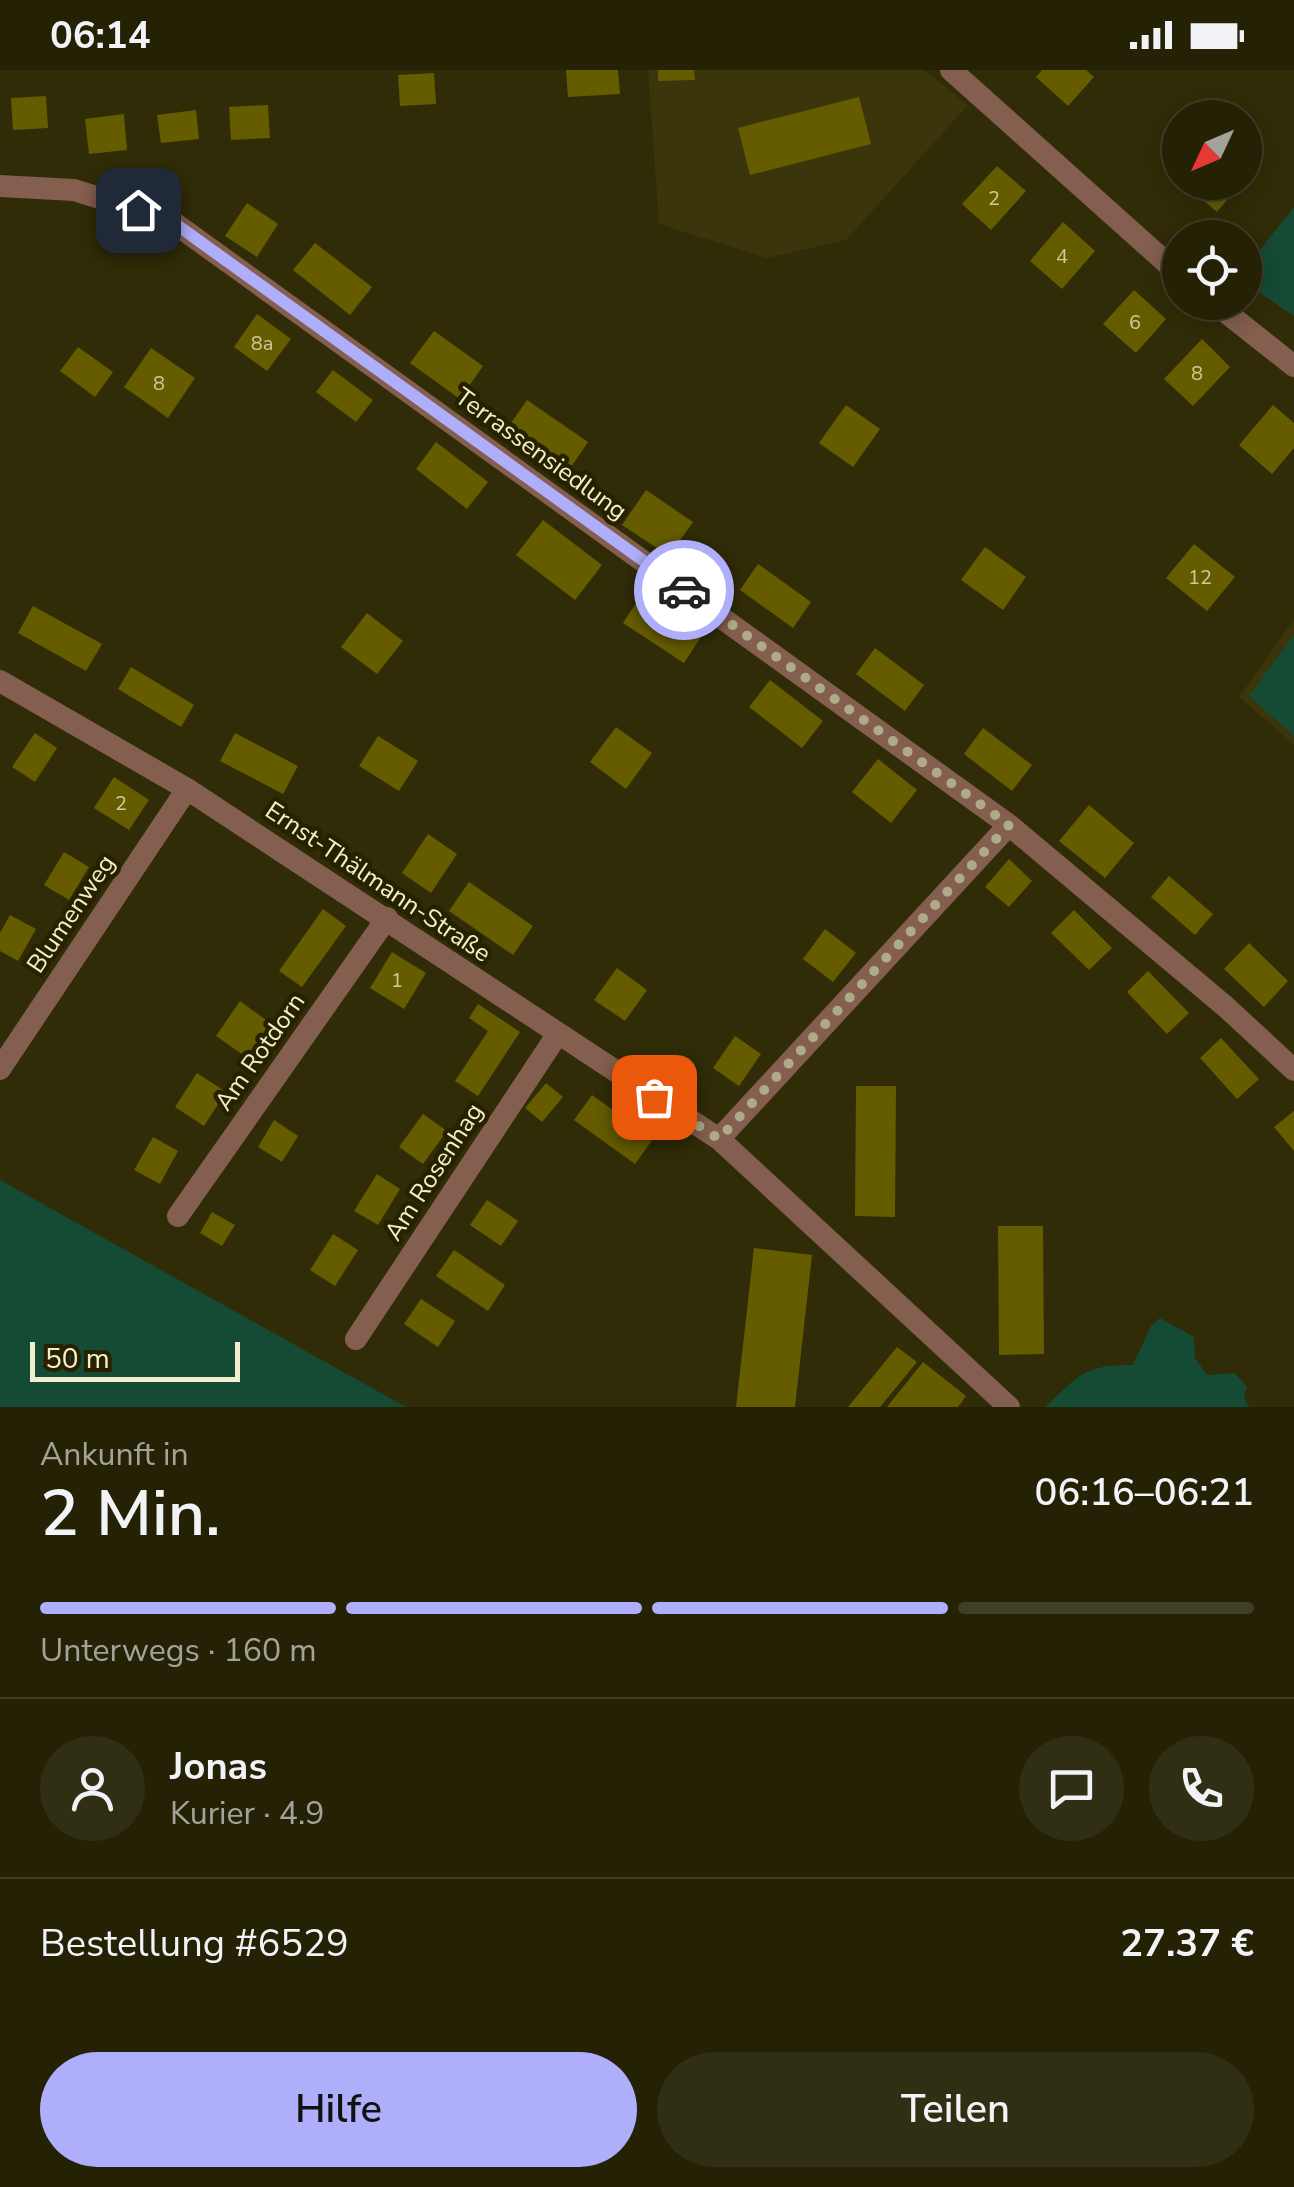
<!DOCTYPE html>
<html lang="de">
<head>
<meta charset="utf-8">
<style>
  :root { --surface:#242105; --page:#302e13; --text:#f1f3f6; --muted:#a3a39a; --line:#413e27; --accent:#aeaefb }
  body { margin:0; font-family:"Nunito Sans",sans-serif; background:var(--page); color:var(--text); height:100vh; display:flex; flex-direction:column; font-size:38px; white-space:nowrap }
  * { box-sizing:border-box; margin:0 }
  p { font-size:32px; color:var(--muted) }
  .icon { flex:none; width:55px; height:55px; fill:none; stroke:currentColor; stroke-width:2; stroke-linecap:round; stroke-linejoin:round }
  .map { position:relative; height:1337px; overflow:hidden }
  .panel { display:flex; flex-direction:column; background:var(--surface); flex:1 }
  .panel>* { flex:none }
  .needle { width:65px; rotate:226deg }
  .buttons { position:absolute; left:1162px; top:30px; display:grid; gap:20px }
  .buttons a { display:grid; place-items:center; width:100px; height:100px; border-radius:50%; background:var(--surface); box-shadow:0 5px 25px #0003,0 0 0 2px var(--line); font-size:50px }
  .scale { position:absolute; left:30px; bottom:25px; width:210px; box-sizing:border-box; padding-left:10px; border:5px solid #f2efcd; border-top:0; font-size:28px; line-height:35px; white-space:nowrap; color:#f2efcd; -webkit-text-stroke:8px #262200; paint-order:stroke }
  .pin { position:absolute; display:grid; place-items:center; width:85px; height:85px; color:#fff; margin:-42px; border-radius:20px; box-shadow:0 5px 15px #0006 }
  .courier { position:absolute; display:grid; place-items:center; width:100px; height:100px; margin:-50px; border:8px solid #aeaefb; border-radius:50%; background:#fff; color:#222; box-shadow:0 2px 12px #0007 }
  .head em { font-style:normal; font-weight:600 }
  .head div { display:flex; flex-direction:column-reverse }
  .head { display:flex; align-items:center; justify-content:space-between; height:170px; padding:0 40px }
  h1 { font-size:65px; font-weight:600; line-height:75px }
  .bar { display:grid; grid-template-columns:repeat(4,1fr); gap:15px 10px; align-content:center; height:120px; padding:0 40px }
  .bar i { height:12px; border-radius:8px; background:var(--line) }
  .bar .on { background:var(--accent) }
  .bar p { grid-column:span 4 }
  .line { display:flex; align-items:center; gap:25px; padding:0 40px; border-top:2px solid var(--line) }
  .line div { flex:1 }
  .round { display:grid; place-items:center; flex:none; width:105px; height:105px; border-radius:52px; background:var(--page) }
  .cta { display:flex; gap:20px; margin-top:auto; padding:20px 40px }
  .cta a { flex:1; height:115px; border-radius:60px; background:var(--accent); color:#111; font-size:40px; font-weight:600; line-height:115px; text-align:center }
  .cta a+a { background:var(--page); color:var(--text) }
  .status { display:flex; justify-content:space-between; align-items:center; height:70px; padding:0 50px; background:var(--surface); direction:ltr }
  .status svg { height:28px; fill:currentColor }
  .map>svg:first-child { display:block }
  .built { fill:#3a350a }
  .green { fill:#154a35 }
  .building { fill:#655c00 }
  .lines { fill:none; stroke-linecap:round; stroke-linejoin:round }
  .minor { stroke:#845e4f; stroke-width:22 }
  .done { stroke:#aeab88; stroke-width:10; stroke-dasharray:0 18 }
  .route { stroke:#aeaefb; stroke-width:12 }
  .labels { text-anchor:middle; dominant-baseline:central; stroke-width:9; stroke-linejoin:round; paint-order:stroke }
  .number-label { font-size:20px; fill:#cfca9a }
  .street-label { font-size:25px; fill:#f2efcd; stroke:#262200 }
</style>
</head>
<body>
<div class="status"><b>06:14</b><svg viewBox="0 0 49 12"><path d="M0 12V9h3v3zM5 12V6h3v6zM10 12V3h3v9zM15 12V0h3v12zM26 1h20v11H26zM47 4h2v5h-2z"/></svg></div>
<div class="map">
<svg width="1294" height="1337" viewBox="0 0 1294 1337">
  <rect width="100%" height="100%" fill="#302c07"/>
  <path class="built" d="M648 0H924L968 35 846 170 767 188 659 154Z
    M1294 549V675L1239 627Z"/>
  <path class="green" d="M1294 137V246L1245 213V199Z
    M1294 565V666L1249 626Z
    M0 1110 406 1337H0Z
    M1160 1248 1194 1267 1195 1288 1207 1305 1235 1303 1247 1317 1244 1328 1249 1337H1045C1079 1306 1084 1294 1133 1295L1151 1256Z"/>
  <path class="building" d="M566 0H618L620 24 568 27Z
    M658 0H694L695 10 658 11Z
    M1042 0H1086L1094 7 1068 36 1036 7Z
    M434 3 436 34 400 36 398 5Z
    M46 26 48 58 13 60 11 28Z
    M859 27 871 74 750 105 738 58Z
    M268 35 270 68 231 70 229 37Z
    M196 40 199 69 161 73 157 45Z
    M124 44 127 80 89 84 85 49Z
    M997 96 1026 121 991 160 962 134Z
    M1182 112H1238L1240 114 1217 142Z
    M247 133 278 154 257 187 225 166Z
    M1063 152 1095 181 1062 219 1030 191Z
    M315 173 372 217 350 245 293 200Z
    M1134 220 1166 249 1136 283 1103 254Z
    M257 244 291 269 267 301 234 277Z
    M434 261 483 296 460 329 410 293Z
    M1202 269 1230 297 1193 336 1164 309Z
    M78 277 113 302 95 327 60 301Z
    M151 278 195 308 168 348 124 317Z
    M333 300 373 330 356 352 316 322Z
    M527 330 588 372 567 403 506 360Z
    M846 335 880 359 853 397 819 373Z
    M1273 335 1294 353V378L1272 404 1239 375Z
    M436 372 488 412 467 439 416 399Z
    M646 420 693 452 669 486 622 455Z
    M543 450 602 495 575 530 516 485Z
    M1194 474 1235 507 1207 541 1166 508Z
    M985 477 1026 507 1003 540 961 510Z
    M758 494 811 532 793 558 740 520Z
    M642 524 703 564 684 593 623 553Z
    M33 536 102 574 86 601 18 563Z
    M367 543 403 571 377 604 341 577Z
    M875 578 924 615 905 641 856 604Z
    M131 597 194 635 181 657 118 619Z
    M770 610 823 651 802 678 749 637Z
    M616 657 652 683 626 719 590 692Z
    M983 658 1032 695 1012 721 964 684Z
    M35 663 57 678 35 712 12 697Z
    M235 663 298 696 283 724 220 691Z
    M378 666 418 691 399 721 359 696Z
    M878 689 917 720 891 753 852 722Z
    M114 707 149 730 129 760 94 738Z
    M1089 735 1134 773 1105 808 1059 771Z
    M428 764 457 784 431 823 402 803Z
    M64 782 89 797 69 830 44 815Z
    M1009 789 1032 811 1009 837 985 817Z
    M1169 806 1213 844 1195 865 1151 827Z
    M469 812 533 856 513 885 449 841Z
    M323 839 346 856 302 917 279 901Z
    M1074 840 1112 878 1089 900 1051 863Z
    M10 845 36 859 18 891 0 881V863Z
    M825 859 856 883 833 912 803 889Z
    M1249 873 1288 911 1264 937 1224 899Z
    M392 882 426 903 404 939 370 918Z
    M617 898 647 920 625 951 594 930Z
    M1148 901 1189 943 1167 964 1127 922Z
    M240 931 273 955 249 989 216 966Z
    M478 934 520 962 478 1026 455 1011 488 961 469 948Z
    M735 966 761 984 739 1016 713 998Z
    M1221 968 1259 1009 1237 1029 1200 988Z
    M197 1003 226 1022 204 1056 175 1037Z
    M546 1013 563 1027 542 1052 525 1038Z
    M856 1016H896L895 1147 855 1146Z
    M592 1025 653 1069 635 1094 574 1050Z
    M1294 1041V1081L1274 1057Z
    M423 1044 447 1061 423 1094 399 1077Z
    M274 1050 298 1066 282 1092 258 1077Z
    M153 1067 178 1081 160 1114 134 1100Z
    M377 1104 400 1119 378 1155 354 1141Z
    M487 1130 518 1151 501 1176 470 1155Z
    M212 1142 235 1155 222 1176 200 1163Z
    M998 1156H1043L1044 1284 999 1285Z
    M333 1164 358 1180 335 1216 310 1200Z
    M754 1178 812 1185 795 1337H736Z
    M454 1180 505 1215 488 1241 436 1206Z
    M421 1229 455 1251 438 1277 404 1254Z
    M897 1277 917 1292 880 1337H848Z
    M923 1292 966 1326 958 1337H887Z"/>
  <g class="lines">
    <path class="minor" d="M951 0 1180 205
      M0 116 74 120 170 150 1009 755 1226 937 1294 1000
      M1213 232 1294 296
      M0 611 187 719 719 1069 1009 1337
      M0 999 187 719
      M719 1069 1009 755
      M178 1146 387 848
      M356 1269 557 965"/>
  </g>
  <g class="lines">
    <path class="done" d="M654 1027 719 1069 1009 755 684 520"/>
    <path class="route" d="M138 140 170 150 684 520"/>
  </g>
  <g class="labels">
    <g class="number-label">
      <text x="994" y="128">2</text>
      <text x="1062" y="186">4</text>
      <text x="1135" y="252">6</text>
      <text x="262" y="273">8a</text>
      <text x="1197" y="303">8</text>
      <text x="159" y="313">8</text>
      <text x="1200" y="507">12</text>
      <text x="121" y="733">2</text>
      <text x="397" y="910">1</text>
    </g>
    <g class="street-label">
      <text transform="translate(541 384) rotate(36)">Terrassensiedlung</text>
      <text transform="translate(378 812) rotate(34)">Ernst-Thälmann-Straße</text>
      <text transform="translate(71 844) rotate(-56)">Blumenweg</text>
      <text transform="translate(260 982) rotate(-55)">Am Rotdorn</text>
      <text transform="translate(434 1102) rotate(-57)">Am Rosenhag</text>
    </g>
  </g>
</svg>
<div class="buttons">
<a><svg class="needle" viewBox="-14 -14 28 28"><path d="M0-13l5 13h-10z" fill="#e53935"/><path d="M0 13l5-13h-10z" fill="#a3a39a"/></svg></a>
<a><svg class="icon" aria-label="locate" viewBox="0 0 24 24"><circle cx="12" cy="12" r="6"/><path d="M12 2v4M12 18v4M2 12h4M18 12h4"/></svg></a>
</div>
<div class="scale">50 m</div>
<div class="pin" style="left:654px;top:1027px;background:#ea580c"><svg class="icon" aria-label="bag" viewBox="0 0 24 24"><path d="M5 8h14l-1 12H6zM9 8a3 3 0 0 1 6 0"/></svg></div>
<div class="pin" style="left:138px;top:140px;background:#1f2937"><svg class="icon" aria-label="home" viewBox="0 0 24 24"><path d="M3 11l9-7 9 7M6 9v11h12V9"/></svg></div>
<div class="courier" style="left:684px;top:520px"><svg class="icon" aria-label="car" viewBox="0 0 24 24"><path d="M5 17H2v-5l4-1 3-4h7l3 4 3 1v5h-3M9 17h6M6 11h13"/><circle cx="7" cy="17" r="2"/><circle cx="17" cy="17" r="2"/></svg></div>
</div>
<section class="panel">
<div class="head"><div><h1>2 Min.</h1><p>Ankunft in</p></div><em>06:16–06:21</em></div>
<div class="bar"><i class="on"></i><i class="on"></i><i class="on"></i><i></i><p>Unterwegs · 160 m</p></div>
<div class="line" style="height:180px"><a class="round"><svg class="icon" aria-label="person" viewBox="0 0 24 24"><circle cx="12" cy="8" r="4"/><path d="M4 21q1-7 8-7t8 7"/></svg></a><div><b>Jonas</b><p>Kurier · 4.9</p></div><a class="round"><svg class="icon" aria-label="chat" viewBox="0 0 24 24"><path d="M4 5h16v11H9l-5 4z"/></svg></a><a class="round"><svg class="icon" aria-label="phone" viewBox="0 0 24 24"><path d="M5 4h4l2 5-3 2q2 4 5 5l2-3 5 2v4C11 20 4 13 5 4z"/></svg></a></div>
<div class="line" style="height:130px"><div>Bestellung #6529</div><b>27.37 €</b></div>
<div class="cta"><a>Hilfe</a><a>Teilen</a></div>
</section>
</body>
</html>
